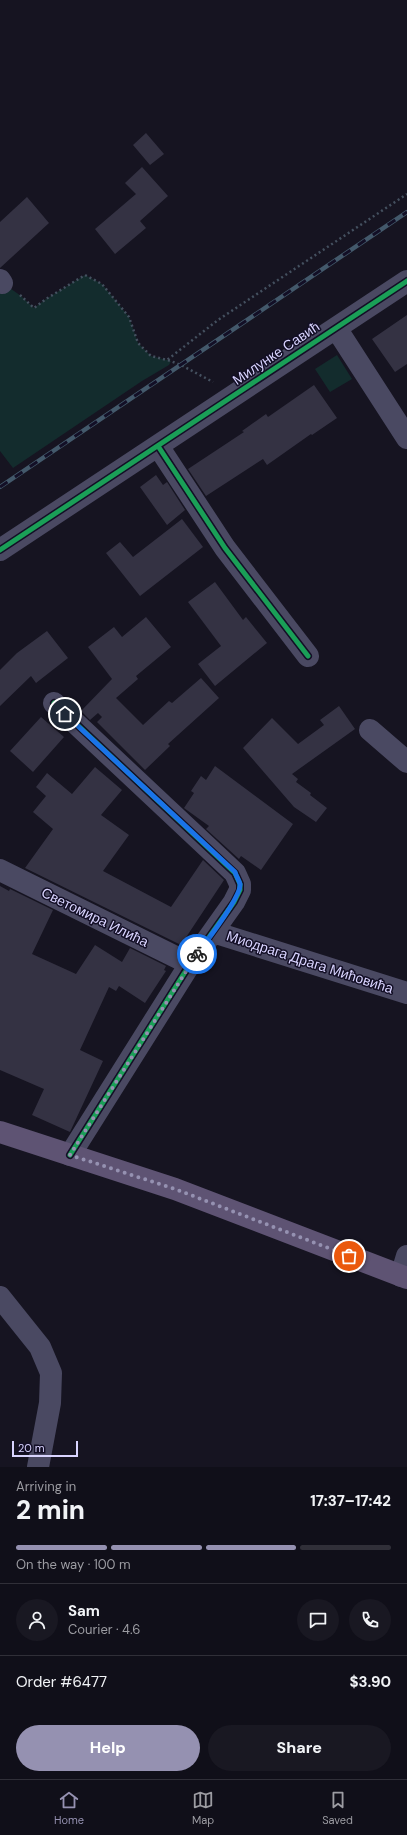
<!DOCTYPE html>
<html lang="en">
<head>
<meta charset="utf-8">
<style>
  :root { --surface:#100f19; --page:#191822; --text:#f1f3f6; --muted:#9c9ca2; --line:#302f38; --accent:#9591b1 }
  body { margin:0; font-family:"DM Sans",sans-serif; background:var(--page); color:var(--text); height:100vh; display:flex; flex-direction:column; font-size:15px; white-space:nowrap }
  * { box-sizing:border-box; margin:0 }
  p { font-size:13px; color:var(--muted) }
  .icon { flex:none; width:22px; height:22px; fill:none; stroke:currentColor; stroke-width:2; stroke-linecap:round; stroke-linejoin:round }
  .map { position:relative; height:1467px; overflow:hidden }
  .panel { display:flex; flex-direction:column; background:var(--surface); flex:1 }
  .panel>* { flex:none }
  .scale { position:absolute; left:12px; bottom:10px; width:66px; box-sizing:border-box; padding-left:4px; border:2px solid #d9d4ff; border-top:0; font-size:11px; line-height:14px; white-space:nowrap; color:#d9d4ff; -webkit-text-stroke:3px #130f26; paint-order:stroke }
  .pin { position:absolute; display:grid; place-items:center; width:34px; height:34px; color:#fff; margin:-17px; border:2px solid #fff; border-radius:50%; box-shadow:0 1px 4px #0007 }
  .courier { position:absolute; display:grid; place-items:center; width:40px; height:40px; margin:-20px; border:3px solid #1a73e8; border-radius:50%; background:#fff; color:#222; box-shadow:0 1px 5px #0007 }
  .headline em { font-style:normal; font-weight:800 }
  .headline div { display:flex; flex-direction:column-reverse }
  .headline { display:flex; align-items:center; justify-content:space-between; height:68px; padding:0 16px }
  h1 { font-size:26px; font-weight:800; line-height:30px }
  .bar { display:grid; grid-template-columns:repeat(4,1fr); gap:6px 4px; align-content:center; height:48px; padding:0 16px }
  .bar i { height:5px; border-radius:3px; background:var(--line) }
  .bar .selected { background:var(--accent) }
  .bar p { grid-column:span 4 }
  .line { display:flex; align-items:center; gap:10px; padding:0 16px; border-top:1px solid var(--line) }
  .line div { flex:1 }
  .round { display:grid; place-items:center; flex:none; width:42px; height:42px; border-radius:21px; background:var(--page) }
  .cta { display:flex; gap:8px; margin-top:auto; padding:8px 16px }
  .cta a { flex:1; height:46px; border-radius:24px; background:var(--accent); color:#fff; font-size:16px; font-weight:800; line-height:46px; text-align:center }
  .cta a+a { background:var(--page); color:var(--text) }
  .tab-bar { display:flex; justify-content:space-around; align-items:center; height:56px; border-top:1px solid var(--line); background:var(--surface); font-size:11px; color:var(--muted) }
  .tab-bar a { display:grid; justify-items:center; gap:2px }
  .tab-bar .selected { color:var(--accent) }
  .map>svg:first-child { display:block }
  .green { fill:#132c2d }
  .building { fill:#343243 }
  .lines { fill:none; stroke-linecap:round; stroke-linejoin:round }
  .path { stroke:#44505f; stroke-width:2.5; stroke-dasharray:2 3; stroke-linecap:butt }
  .minor { stroke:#4a4962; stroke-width:22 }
  .major { stroke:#5e5373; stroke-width:22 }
  .rail-casing { stroke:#43596b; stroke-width:4.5 }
  .rail { stroke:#130f26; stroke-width:3; stroke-dasharray:9; stroke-linecap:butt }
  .cycleway-casing { stroke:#130f26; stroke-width:8 }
  .cycleway { stroke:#1a9f57; stroke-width:5 }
  .done { stroke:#9591b1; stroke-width:4; stroke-dasharray:0 7.2 }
  .route { stroke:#1a73e8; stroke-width:5 }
  .labels { text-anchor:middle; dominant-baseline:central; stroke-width:3; stroke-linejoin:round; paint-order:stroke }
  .street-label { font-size:14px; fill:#d9d4ff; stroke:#130f26 }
</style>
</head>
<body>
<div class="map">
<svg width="407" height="1467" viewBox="0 0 407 1467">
  <rect width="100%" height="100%" fill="#161421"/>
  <path class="green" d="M85 275 102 284 129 317 138 343 151 356 171 361 169 365 142 381 13 468 0 451V287L7 286 21 296 34 308 46 299Z
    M337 355 352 379 330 392 315 369Z"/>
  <path class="building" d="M146 133 164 154 150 165 133 145Z
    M142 167 168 196 140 221 146 228 115 254 95 229 136 194 125 183Z
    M27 197 49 223 0 268V222Z
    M407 315V364L395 372 372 339Z
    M314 385 337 418 312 435 311 434 267 465 263 459 206 496 188 469 244 432 242 431 266 414 268 417Z
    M156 475 163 485 167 482 185 510 167 525 140 487Z
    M182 519 203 547 140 596 106 553 120 542 133 557Z
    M215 582 243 620 246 617 267 643 215 686 198 664 221 646 188 602Z
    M146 617 171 647 136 676 138 679 116 698 143 725 169 701 172 703 201 678 219 698 168 744 170 746 145 770 97 722 102 717 98 713 90 720 81 711 112 679 88 647 114 627 122 637Z
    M47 631 68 658 36 683 31 676 0 706V670L17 653Z
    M339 706 355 729 292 774 298 779 296 782 311 793 310 795 327 808 316 822 294 807 243 748 272 718 298 744 324 725 320 720Z
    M41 717 64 737 33 772 10 751Z
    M215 766 293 824 261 870 241 856 239 859 206 829 209 826 184 808 194 793 191 791 201 776 206 780Z
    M95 767 122 790 101 815 129 835 103 871 171 907 203 860 224 880 181 945 25 868 53 829 33 812 46 796 36 787 47 773 72 794Z
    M0 886 9 891 10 889 53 910 32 954 76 974 95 945 122 962 130 948 166 966 164 970 166 971 145 1003 119 986 116 991 109 987 80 1050 103 1061 70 1132 32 1115 44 1089 0 1070Z"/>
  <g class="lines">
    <path class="path" d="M20 295 34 308 46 299 85 275 102 284 129 317 138 343 151 356 167 360 218 320 407 194
      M168 360 181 365 213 382"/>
    <path class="minor" d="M0 280 2 283
      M336 328 407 438
      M158 446 225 548 308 656
      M0 550 407 281
      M54 703 235 873 240 884V890L234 902 190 964 70 1155
      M370 730 407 762
      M0 870 190 964
      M213 932 407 993
      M401 1276 407 1256
      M0 1297 40 1347 51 1373 50 1403 38 1467"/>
    <path class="major" d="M0 1132 175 1189 407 1278"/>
    <g class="rail-casing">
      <path id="rail" d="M0 487 407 212"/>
    </g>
    <use href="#rail" class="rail"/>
    <g class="cycleway-casing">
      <path id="cycleway" d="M158 446 225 548 308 656
        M0 550 407 281
        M54 703 235 873 240 884V890L234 902 190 964 70 1155"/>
    </g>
    <use href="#cycleway" class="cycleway"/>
  </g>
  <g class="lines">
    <path class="done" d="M197 954 70 1155 175 1189 349 1256"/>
    <path class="route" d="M65 714 235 872C236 876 239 880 240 884 242 896 206 942 197 954"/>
  </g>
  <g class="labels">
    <g class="street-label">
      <text transform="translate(276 353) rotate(-34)">Милунке Савић</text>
      <text transform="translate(95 917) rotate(26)">Светомира Илића</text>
      <text transform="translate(310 962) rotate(18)">Миодрага Драга Мићовића</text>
    </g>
  </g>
</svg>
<div class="scale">20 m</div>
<div class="pin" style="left:349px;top:1256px;background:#ea580c"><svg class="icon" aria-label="bag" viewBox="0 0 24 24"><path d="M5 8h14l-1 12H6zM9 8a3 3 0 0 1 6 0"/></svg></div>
<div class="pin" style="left:65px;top:714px;background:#1f2937"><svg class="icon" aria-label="home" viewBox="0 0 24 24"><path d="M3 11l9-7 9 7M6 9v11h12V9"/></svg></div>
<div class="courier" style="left:197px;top:954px"><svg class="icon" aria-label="bike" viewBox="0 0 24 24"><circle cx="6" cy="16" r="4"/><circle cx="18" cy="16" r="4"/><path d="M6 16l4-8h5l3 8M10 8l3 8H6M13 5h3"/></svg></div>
</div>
<section class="panel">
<div class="headline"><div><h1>2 min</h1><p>Arriving in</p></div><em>17:37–17:42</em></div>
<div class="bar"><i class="selected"></i><i class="selected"></i><i class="selected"></i><i></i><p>On the way · 100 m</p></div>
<div class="line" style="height:72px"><a class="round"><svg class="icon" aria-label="person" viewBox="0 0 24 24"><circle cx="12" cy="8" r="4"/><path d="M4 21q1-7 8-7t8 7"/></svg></a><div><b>Sam</b><p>Courier · 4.6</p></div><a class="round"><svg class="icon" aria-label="chat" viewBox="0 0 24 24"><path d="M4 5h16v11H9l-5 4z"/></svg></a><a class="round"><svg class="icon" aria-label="phone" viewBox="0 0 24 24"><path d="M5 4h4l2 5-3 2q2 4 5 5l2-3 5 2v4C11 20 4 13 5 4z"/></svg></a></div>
<div class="line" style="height:52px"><div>Order #6477</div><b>$3.90</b></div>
<div class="cta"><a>Help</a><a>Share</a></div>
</section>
<nav class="tab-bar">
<a class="selected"><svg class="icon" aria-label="home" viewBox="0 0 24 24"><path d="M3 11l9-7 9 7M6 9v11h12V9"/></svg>Home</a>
<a><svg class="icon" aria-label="map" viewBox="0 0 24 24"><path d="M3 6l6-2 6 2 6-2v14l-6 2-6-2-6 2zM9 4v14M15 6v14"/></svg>Map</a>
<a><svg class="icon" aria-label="saved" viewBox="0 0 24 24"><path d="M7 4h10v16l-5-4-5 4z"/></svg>Saved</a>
</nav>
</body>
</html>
